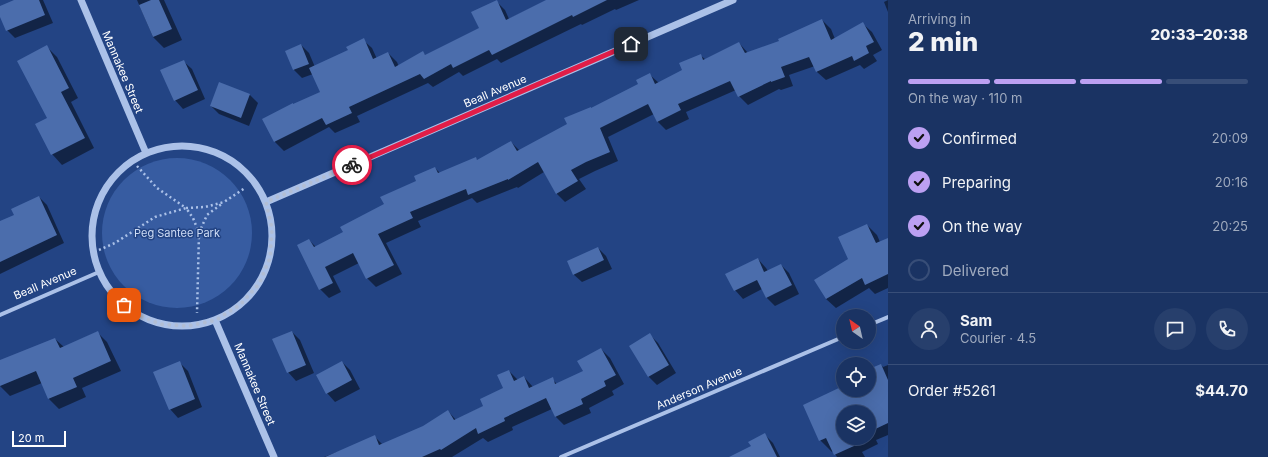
<!DOCTYPE html>
<html lang="en">
<head>
<meta charset="utf-8">
<style>
  :root { --surface:#1a3363; --page:#273f6c; --text:#f1f3f6; --muted:#9faabe; --line:#384e78; --accent:#bca0f2 }
  body { margin:0; font-family:Inter,sans-serif; background:var(--page); color:var(--text); height:100vh; display:flex; flex-direction:column; font-size:15px; white-space:nowrap }
  * { box-sizing:border-box; margin:0 }
  p { font-size:13px; color:var(--muted) }
  .icon { flex:none; width:22px; height:22px; fill:none; stroke:currentColor; stroke-width:2; stroke-linecap:round; stroke-linejoin:round }
  .map { position:relative; flex:1; overflow:hidden }
  .panel { display:flex; flex-direction:column; background:var(--surface); width:380px }
  .panel>* { flex:none }
  .needle { width:26px; rotate:326deg }
  .buttons { position:absolute; left:836px; top:309px; display:grid; gap:8px }
  .buttons a { display:grid; place-items:center; width:40px; height:40px; border-radius:50%; background:var(--surface); box-shadow:0 4px 16px #0002,0 0 0 1px var(--line); font-size:20px }
  .scale { position:absolute; left:12px; bottom:10px; width:54px; box-sizing:border-box; padding-left:4px; border:2px solid #fff; border-top:0; font-size:11px; line-height:14px; white-space:nowrap; color:#fff; -webkit-text-stroke:3px #234484; paint-order:stroke }
  .pin { position:absolute; display:grid; place-items:center; width:34px; height:34px; color:#fff; margin:-17px; border-radius:8px; box-shadow:0 2px 6px #0006 }
  .courier { position:absolute; display:grid; place-items:center; width:40px; height:40px; margin:-20px; border:3px solid #e11d48; border-radius:50%; background:#fff; color:#222; box-shadow:0 1px 5px #0007 }
  .overview em { font-style:normal; font-weight:800 }
  .overview div { display:flex; flex-direction:column-reverse }
  .overview { display:flex; align-items:center; justify-content:space-between; height:68px; padding:0 20px }
  h1 { font-size:26px; font-weight:800; line-height:30px }
  .bar { display:grid; grid-template-columns:repeat(4,1fr); gap:6px 4px; align-content:center; height:48px; padding:0 20px }
  .bar i { height:5px; border-radius:3px; background:var(--line) }
  .bar .selected { background:var(--accent) }
  .bar p { grid-column:span 4 }
  .line { display:flex; align-items:center; gap:10px; padding:0 20px; border-top:1px solid var(--line) }
  .line div { flex:1 }
  .round { display:grid; place-items:center; flex:none; width:42px; height:42px; border-radius:21px; background:var(--page) }
  ol { padding:0 20px; list-style:none }
  li { display:flex; align-items:center; gap:12px; height:44px }
  li p { margin-inline-start:auto }
  li .icon { padding:4px; border-radius:50%; background:var(--accent); color:#111; stroke-width:4 }
  li:last-child { color:var(--muted) }
  li i { width:22px; height:22px; border:2px solid var(--line); border-radius:50% }
  main { display:flex; flex:1; min-height:0 }
  .map>svg:first-child { display:block }
  .green { fill:#375ca1 }
  .shadow { fill:#0007; fill-rule:evenodd }
  .building { fill:#4b6dac }
  .lines { fill:none; stroke-linecap:round; stroke-linejoin:round }
  .path { stroke:#abc1e8; stroke-width:2.5; stroke-dasharray:2 3; stroke-linecap:butt }
  .minor { stroke:#abc1e8; stroke-width:4 }
  .tertiary { stroke:#abc1e8; stroke-width:7 }
  .done { stroke:#b2bed4; stroke-width:4; stroke-dasharray:0 7.2 }
  .route { stroke:#e11d48; stroke-width:5 }
  .labels { text-anchor:middle; dominant-baseline:central; stroke-width:3; stroke-linejoin:round; paint-order:stroke }
  .street-label { font-size:11px; fill:#fff; stroke:#234484 }
  .park-label { font-size:11px; fill:#cfddf6; stroke:#234484 }
</style>
</head>
<body>
<main>
<div class="map">
<svg width="888" height="457" viewBox="0 0 888 457">
  <rect width="100%" height="100%" fill="#234484"/>
  <path class="green" d="M102 233a75 75 0 1 1 150 0a75 75 0 1 1-150 0Z"/>
  <path class="shadow" d="M17 0H43L53 23 15 38 7 30 0 14V7Z
    M137 0H164L182 40 164 48 153 37Z
    M548 0H639L616 10 615 9 582 25 581 24 501 63 497 59 463 76 459 72 433 87 428 83 357 116 360 122 335 133 329 127 284 151 275 142 264 120 321 92 313 74 302 78 294 70 286 51 301 45 309 53 315 67 349 51 363 40 372 48 377 59 388 53 397 62 399 67 423 53 426 56 480 29 496 1 505 10 509 19Z
    M888 0V12L884 2Z
    M822 20 831 29 835 39 863 24 872 32 882 50 873 55 877 61 864 69 860 65 826 80 817 72 815 66 789 75 793 86 781 90 779 89 748 105 739 96 736 90 686 112 689 119 666 130 658 122 654 114 608 137 618 161 595 171 579 179 586 189 565 202 557 194 544 172 518 188 517 187 477 203 472 198 418 221 421 227 386 243 402 274 376 287 367 278 359 263 333 276 341 292 329 298 320 289 309 240 316 247 344 233 385 205 435 168 440 173 476 159 478 161 511 142 520 151 568 125 592 109 640 85 650 75 659 83 683 71 700 55 706 60 739 43 748 53 780 42Z
    M47 47 57 57 78 98 71 102 94 148 62 165 52 154 48 118Z
    M183 61 192 69 205 99 183 109 175 100Z
    M250 95 258 103 249 126 219 114 211 106Z
    M39 197 47 205 64 243 0 274V222L16 216Z
    M867 225 877 235 880 242 888 239V288L875 294 869 288 836 308 826 299Z
    M598 248 606 256 612 269 582 282 573 274Z
    M758 259 766 268 768 271 781 265 789 273 799 294 775 306 766 297 762 289 743 299 735 290Z
    M97 332 107 342 121 371 82 388 86 397 59 409 49 399 42 383 10 396 0 386V361L55 339 64 347Z
    M292 332 300 340 314 373 296 381 288 372Z
    M650 335 658 343 676 373 657 385 648 376Z
    M601 349 610 358 624 384 612 391 614 395 589 408 591 413 564 425 555 416 552 409 512 427 513 430 488 442 483 438 452 457H324L337 452H338L375 437 383 445 423 427 448 411 456 420 484 406 504 389 509 371 518 380 524 377 533 387 552 379 557 384 584 372Z
    M179 362 188 371 202 407 178 418 170 409Z
    M342 362 350 370 360 389 335 402 327 393Z
    M881 365 883 367 888 365V435L876 440 878 444 862 452 865 457H837L833 451 832 452 820 440 843 387V390H869V370ZM843 412H869V438H843Z
    M765 435 773 443 780 457H743Z"/>
  <path class="building" d="M14 0H39L45 15 6 31 0 17V6Z
    M151 0H159L172 29 153 37 139 5Z
    M497 0 506 20 546 0H607L573 17 572 15 492 55 489 50 453 68 451 64 424 79 420 74 349 107 352 113 326 125 322 118 274 142 262 119 293 103V104L320 92 309 68 348 50 346 47 364 38 373 59 388 52 395 67 423 51 425 55 479 28 471 12Z
    M822 19 831 40 863 22 874 42 866 46 869 53 854 61 852 56 816 72 809 57 781 67 785 77 771 82V81L738 97 730 81 678 104 681 110 657 122 648 104 600 128 610 152 586 162 571 170 578 181 556 194 538 162 508 180V179L468 195 466 189 410 212 413 218 378 234 394 265 366 279 353 253 325 267 333 283 319 290 297 245 309 239 314 247 343 232 340 227 384 204 380 197 416 181 414 176 435 167 438 173 476 157 477 160 511 141 517 151 567 124 564 118 591 107V108L638 84 636 80 650 73 655 84 682 70 679 63 701 54 703 60 739 42 745 53 779 41 778 39Z
    M301 44 309 64 293 70 285 51Z
    M47 45 69 88 61 92 85 138 51 155 35 124 47 118 17 61Z
    M184 60 198 90 174 101 160 70Z
    M219 82 250 94 241 118 210 106Z
    M39 196 57 235 0 262V221L14 215 11 209Z
    M867 224 876 243 888 238V274L865 285 862 278 826 299 814 280 848 259 838 237Z
    M598 247 604 260 573 275 567 261Z
    M758 258 764 272 781 264 792 285 766 298 757 280 734 291 725 274Z
    M98 331 111 361 73 378 77 387 48 399 36 371 0 386V360L55 338 60 348Z
    M292 331 306 365 287 373 272 339Z
    M650 333 669 365 648 377 629 346Z
    M601 348 616 375 604 381 606 386 581 399 583 404 555 417 546 398 504 418 505 421 478 434 476 428 441 450 440 449 422 457H325L375 435 379 445 423 426 448 410 454 420 483 406 480 399 503 388 497 375 509 370 514 381 524 376 529 388 553 377 555 384 583 371 577 361Z
    M180 361 195 399 169 410 153 372Z
    M342 361 352 380 326 394 316 375Z
    M881 364 888 380V423L869 432V412H843V438H856L852 440 854 446 834 455 826 438 819 441 803 405 843 386V390H869V369Z
    M765 433 777 457H729L751 446 748 442Z"/>
  <g class="lines">
    <path class="path" d="M137 166 157 188 186 208 205 207 224 202 245 188
      M199 233 207 215 223 203
      M99 250 115 243 155 217 186 208 193 218 199 233 197 313"/>
    <path class="minor" d="M0 315 99 272
      M869 325 888 317
      M561 457 843 337"/>
    <path class="tertiary" d="M81 0 146 153
      M92 236a90 90 0 1 1 180 0a90 90 0 1 1-180 0Z
      M266 202 733 0
      M215 320 274 457"/>
  </g>
  <g class="lines">
    <path class="done" d="M124 305 135 314 160 324 188 326 216 320 240 305 259 284 270 258 272 229 266 202 352 165"/>
    <path class="route" d="M352 165 631 44"/>
  </g>
  <g class="labels">
    <g class="street-label">
      <text transform="translate(123 72) rotate(67)">Mannakee Street</text>
      <text transform="translate(495 91) rotate(-23)">Beall Avenue</text>
      <text transform="translate(45 283) rotate(-23)">Beall Avenue</text>
      <text transform="translate(255 384) rotate(67)">Mannakee Street</text>
      <text transform="translate(699 388) rotate(-23)">Anderson Avenue</text>
    </g>
    <g class="park-label">
      <text x="177" y="233">Peg Santee Park</text>
    </g>
  </g>
</svg>
<div class="buttons">
<a><svg class="needle" viewBox="-14 -14 28 28"><path d="M0-13l5 13h-10z" fill="#e53935"/><path d="M0 13l5-13h-10z" fill="#9faabe"/></svg></a>
<a><svg class="icon" aria-label="locate" viewBox="0 0 24 24"><circle cx="12" cy="12" r="6"/><path d="M12 2v4M12 18v4M2 12h4M18 12h4"/></svg></a>
<a><svg class="icon" aria-label="layers" viewBox="0 0 24 24"><path d="M12 4l9 5-9 5-9-5zM3 14l9 5 9-5"/></svg></a>
</div>
<div class="scale">20 m</div>
<div class="pin" style="left:124px;top:305px;background:#ea580c"><svg class="icon" aria-label="bag" viewBox="0 0 24 24"><path d="M5 8h14l-1 12H6zM9 8a3 3 0 0 1 6 0"/></svg></div>
<div class="pin" style="left:631px;top:44px;background:#1f2937"><svg class="icon" aria-label="home" viewBox="0 0 24 24"><path d="M3 11l9-7 9 7M6 9v11h12V9"/></svg></div>
<div class="courier" style="left:352px;top:165px"><svg class="icon" aria-label="bike" viewBox="0 0 24 24"><circle cx="6" cy="16" r="4"/><circle cx="18" cy="16" r="4"/><path d="M6 16l4-8h5l3 8M10 8l3 8H6M13 5h3"/></svg></div>
</div>
<section class="panel">
<div class="overview"><div><h1>2 min</h1><p>Arriving in</p></div><em>20:33–20:38</em></div>
<div class="bar"><i class="selected"></i><i class="selected"></i><i class="selected"></i><i></i><p>On the way · 110 m</p></div>
<ol>
<li><svg class="icon" aria-label="check" viewBox="0 0 24 24"><path d="M5 12l5 5 9-10"/></svg>Confirmed<p>20:09</p></li>
<li><svg class="icon" aria-label="check" viewBox="0 0 24 24"><path d="M5 12l5 5 9-10"/></svg>Preparing<p>20:16</p></li>
<li><svg class="icon" aria-label="check" viewBox="0 0 24 24"><path d="M5 12l5 5 9-10"/></svg>On the way<p>20:25</p></li>
<li><i></i>Delivered</li>
</ol>
<div class="line" style="height:72px"><a class="round"><svg class="icon" aria-label="person" viewBox="0 0 24 24"><circle cx="12" cy="8" r="4"/><path d="M4 21q1-7 8-7t8 7"/></svg></a><div><b>Sam</b><p>Courier · 4.5</p></div><a class="round"><svg class="icon" aria-label="chat" viewBox="0 0 24 24"><path d="M4 5h16v11H9l-5 4z"/></svg></a><a class="round"><svg class="icon" aria-label="phone" viewBox="0 0 24 24"><path d="M5 4h4l2 5-3 2q2 4 5 5l2-3 5 2v4C11 20 4 13 5 4z"/></svg></a></div>
<div class="line" style="height:52px"><div>Order #5261</div><b>$44.70</b></div>
</section>
</main>
</body>
</html>
